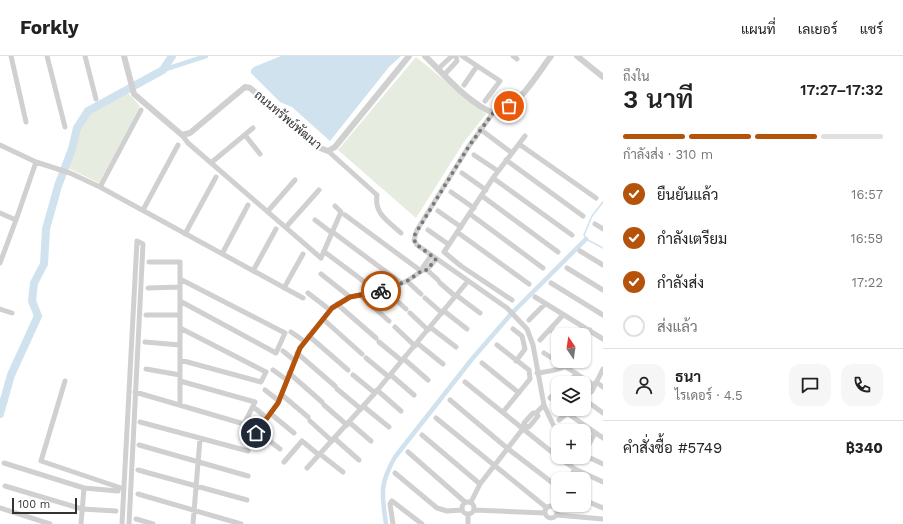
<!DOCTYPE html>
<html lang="th">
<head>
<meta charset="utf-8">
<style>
  :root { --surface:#fff; --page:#f6f6f6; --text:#222; --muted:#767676; --line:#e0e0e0; --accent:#b45309 }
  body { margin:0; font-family:"Work Sans",Sarabun,sans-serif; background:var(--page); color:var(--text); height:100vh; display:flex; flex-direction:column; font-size:15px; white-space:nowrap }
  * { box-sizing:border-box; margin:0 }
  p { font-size:13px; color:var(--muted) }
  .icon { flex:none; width:22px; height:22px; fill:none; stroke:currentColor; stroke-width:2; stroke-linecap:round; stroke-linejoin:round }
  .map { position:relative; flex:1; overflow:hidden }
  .drawer { display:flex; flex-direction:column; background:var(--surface); width:300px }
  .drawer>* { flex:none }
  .needle { width:26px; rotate:347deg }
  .tools { position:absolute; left:551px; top:272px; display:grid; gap:8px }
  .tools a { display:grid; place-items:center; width:40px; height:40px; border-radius:8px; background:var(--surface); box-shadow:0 1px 3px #0004; font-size:20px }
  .scale { position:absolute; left:12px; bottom:10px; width:65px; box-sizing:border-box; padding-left:4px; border:2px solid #333; border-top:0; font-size:11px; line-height:14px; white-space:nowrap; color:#333; -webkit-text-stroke:3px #fff; paint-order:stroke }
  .pin { position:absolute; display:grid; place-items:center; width:34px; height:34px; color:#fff; margin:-17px; border:2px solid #fff; border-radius:50%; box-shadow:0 1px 4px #0007 }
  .courier { position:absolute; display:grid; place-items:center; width:40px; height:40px; margin:-20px; border:3px solid #b45309; border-radius:50%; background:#fff; color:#222; box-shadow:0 1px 5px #0007 }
  .overview em { font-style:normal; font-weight:600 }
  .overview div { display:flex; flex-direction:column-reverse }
  .overview { display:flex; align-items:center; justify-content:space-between; height:68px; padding:0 20px }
  h1 { font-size:26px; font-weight:600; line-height:30px }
  .bar { display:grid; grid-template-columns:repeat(4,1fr); gap:6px 4px; align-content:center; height:48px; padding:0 20px }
  .bar i { height:5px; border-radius:3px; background:var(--line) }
  .bar .selected { background:var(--accent) }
  .bar p { grid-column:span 4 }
  .line { display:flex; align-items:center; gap:10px; padding:0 20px; border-top:1px solid var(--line) }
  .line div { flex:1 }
  .round { display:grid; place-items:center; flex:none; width:42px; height:42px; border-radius:12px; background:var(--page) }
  ol { padding:0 20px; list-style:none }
  li { display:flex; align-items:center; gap:12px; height:44px }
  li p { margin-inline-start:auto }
  li .icon { padding:4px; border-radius:50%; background:var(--accent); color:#fff; stroke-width:4 }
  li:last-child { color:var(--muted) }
  li i { width:22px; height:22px; border:2px solid var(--line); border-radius:50% }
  header { display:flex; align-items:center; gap:24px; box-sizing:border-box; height:56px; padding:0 20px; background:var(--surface); border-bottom:1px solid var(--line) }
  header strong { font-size:19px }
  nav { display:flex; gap:22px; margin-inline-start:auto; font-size:14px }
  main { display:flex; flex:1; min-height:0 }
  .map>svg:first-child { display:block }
  .green { fill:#e6ecdf }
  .water { fill:#cfe2ee }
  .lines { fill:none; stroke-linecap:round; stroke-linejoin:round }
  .stream { stroke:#cfe2ee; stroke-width:1.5 }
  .canal { stroke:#cfe2ee; stroke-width:4.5 }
  .river { stroke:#cfe2ee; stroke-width:8 }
  .minor { stroke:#d0d0d0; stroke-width:5 }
  .tertiary { stroke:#d0d0d0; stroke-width:6 }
  .done { stroke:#7a7a7a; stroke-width:4; stroke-dasharray:0 7.2 }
  .route { stroke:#b45309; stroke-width:5 }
  .labels { text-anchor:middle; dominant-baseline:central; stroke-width:4; stroke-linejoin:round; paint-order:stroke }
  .street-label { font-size:12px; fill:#333; stroke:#fff }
</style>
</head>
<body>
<header>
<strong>Forkly</strong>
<nav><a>แผนที่</a><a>เลเยอร์</a><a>แชร์</a></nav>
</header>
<main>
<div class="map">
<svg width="603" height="468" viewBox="0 0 603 468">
  <rect width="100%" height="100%" fill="#fff"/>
  <path class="green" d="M416 1 486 58 464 86 416 162 338 94Z
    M128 37 140 50 99 127 68 112C73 96 75 72 87 60 98 49 115 43 128 37Z"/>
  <path class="water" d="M281 0H401L389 11 330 85 292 51 280 46 251 17V14L254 11Z"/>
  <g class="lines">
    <path class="stream" d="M603 146 592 160 584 179 586 183 603 192"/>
    <path class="canal" d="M163 14 206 0
      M386 468C382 438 379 429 395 401L472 303 512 257 586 183"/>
    <path class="river" d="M0 358 11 319 38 260 32 245 34 227 44 208 46 173 58 130 72 93 77 72 88 55 163 14 172 0"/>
    <path class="minor" d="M11 0 26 66
      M47 0 65 71
      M85 0 96 43
      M462 0 500 25 485 45
      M513 0 517 3
      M438 13 452 0
      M444 19 457 5 456 0
      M464 29 477 10
      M493 57 469 90 417 174 414 184 417 189 507 252 527 273 533 289 544 349 558 379
      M480 73 512 97
      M182 79 188 87 321 202 341 156 335 150
      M245 79 260 98
      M519 88 596 142
      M0 89 36 106 70 117 100 131 303 242
      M328 95 377 139C374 158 388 165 401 177
      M474 99 498 115
      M506 104 583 160
      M212 106 253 72
      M462 117 486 134
      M493 122 572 179
      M100 131 141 54
      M451 136 474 152
      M482 140 558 196
      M143 154 178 89
      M268 155 295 124
      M438 155 461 171
      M0 157 16 164 0 207
      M470 158 543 212
      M345 159 421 215
      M16 164 36 106
      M315 164 332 177
      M595 168 603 173
      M286 171 319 134
      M428 174 448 188
      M457 176 529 228
      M334 177 401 227
      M185 178 216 121
      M580 195 603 209
      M326 197 378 236
      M222 198 248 149
      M149 206H180V349
      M567 212 603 234
      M423 214V211L431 200
      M427 214 438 224
      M253 215 276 173
      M321 218 350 241
      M180 223 285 277 276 297 180 245
      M407 225 421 238
      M440 227 455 240
      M551 227 603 259
      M148 232 180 231
      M284 232 303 198
      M385 234 406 253
      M308 237 330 254
      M360 239 389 265
      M456 239 480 257
      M535 241 603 283
      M425 242 442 257
      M512 244 461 210 444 196 493 122 525 80
      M337 248 376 282
      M0 253 12 257
      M444 255 467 273
      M410 257 428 274
      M146 259H180
      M323 263 362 298
      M529 264 545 248
      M395 271 415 290
      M430 271 456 291
      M180 272 266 316 261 326 180 304
      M513 273 522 280 525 293 516 305
      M550 273 558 279
      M291 276 304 285
      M309 280 348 314
      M540 284 563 259
      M584 284 590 274
      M145 286 180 289
      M379 286 402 305
      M417 287 443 308
      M497 289 529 314 530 323 503 356
      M283 295 294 304
      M297 297 335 330
      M544 297 594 329
      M366 302 389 321
      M404 303 428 324
      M482 307 519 337
      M146 313 180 319
      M273 314 287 324
      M289 317 322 346
      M537 317C550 315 562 315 571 305
      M353 319 375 337
      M391 319 414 339
      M65 325 41 405 124 433
      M465 326 558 401
      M596 326 603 331
      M567 327 577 318
      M337 333 361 353
      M265 334 279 345
      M377 334 401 355
      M135 336 244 368 255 346 180 325
      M282 339 308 361
      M550 342 558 335
      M584 342 592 335 603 313
      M584 343 603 357
      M450 344 507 392 558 431
      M324 349 347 369
      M363 350 389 371
      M256 353 267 362
      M567 357 603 382
      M271 358 294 377
      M436 362 547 452
      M559 364 572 353
      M310 365 332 385
      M140 366 248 395
      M349 366 371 385
      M525 370 529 371 538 360 536 357
      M422 379 480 428
      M334 382 359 404
      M139 389 248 420
      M588 390 595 377
      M280 393 271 386 258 379 256 376 278 347 300 292 332 252 350 241 385 234 407 225 423 214H427L436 203
      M408 396 465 446
      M320 398 343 416
      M584 399 603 408
      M558 401 575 413 603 426
      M284 406 302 385 319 399
      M4 407 84 432
      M307 412 375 337 468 225
      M138 414 247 444
      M395 417 437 452 447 455 462 454
      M569 423 575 413
      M5 430 82 453 116 455
      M138 438 241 468
      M584 444 603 452
      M462 452a6 6 0 1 1 12 0a6 6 0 1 1-12 0Z
      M471 446 480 428 525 370 524 367 533 357H536L544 349
      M545 456a6 6 0 1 1 12 0a6 6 0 1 1-12 0Z
      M554 451 558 443
      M0 452 50 468
      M474 454 545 457
      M557 459 603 463
      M136 463 153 468
      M81 468 84 432 118 435
      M122 468 137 185 143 188 129 468
      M193 468 200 383
      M393 468 390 448 392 445 422 468
      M468 468V458"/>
    <path class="tertiary" d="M124 0 134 38 182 79 190 77 245 31 250 32 320 92 328 95 335 91 409 0
      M425 0C445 19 467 46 493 57 516 56 538 17 551 0
      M577 0 603 21"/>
  </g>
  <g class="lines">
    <path class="done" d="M381 235 407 225 423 214H427L436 203 417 189 415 187 414 180 469 90 493 57 498 56 509 50"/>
    <path class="route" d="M256 377 278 347 300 292 332 252 350 241 381 235"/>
  </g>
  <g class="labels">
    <g class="street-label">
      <text transform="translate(288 64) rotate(40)">ถนนทรัพย์พัฒนา</text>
    </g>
  </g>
</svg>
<div class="tools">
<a><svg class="needle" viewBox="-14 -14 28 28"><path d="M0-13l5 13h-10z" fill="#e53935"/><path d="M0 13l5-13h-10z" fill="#767676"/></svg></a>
<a><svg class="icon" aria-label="layers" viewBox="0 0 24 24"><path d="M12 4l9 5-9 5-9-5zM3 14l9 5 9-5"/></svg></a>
<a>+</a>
<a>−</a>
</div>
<div class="scale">100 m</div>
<div class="pin" style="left:509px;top:50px;background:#ea580c"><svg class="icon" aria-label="bag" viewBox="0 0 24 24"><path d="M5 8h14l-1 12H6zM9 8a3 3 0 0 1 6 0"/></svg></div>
<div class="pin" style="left:256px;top:377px;background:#1f2937"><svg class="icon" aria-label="home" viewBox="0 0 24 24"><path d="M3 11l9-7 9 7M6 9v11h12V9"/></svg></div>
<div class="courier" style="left:381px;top:235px"><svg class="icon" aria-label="bike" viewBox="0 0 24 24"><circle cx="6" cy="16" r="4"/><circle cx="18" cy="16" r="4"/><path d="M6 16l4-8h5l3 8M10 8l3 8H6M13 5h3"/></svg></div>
</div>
<section class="drawer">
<div class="overview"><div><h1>3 นาที</h1><p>ถึงใน</p></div><em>17:27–17:32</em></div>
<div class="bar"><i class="selected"></i><i class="selected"></i><i class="selected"></i><i></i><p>กำลังส่ง · 310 m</p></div>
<ol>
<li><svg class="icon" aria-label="check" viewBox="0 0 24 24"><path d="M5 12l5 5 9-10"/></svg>ยืนยันแล้ว<p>16:57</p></li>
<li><svg class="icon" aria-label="check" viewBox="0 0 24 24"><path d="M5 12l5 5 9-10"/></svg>กำลังเตรียม<p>16:59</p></li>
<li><svg class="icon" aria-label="check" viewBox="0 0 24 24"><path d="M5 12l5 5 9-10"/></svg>กำลังส่ง<p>17:22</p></li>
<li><i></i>ส่งแล้ว</li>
</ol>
<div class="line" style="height:72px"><a class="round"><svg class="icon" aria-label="person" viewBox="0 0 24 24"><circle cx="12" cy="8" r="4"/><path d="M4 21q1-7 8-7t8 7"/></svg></a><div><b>ธนา</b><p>ไรเดอร์ · 4.5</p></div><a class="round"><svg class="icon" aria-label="chat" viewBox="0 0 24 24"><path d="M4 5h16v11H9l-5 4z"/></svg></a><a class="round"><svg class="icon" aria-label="phone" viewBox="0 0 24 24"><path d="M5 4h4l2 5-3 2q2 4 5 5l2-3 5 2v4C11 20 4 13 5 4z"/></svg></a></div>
<div class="line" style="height:52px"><div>คำสั่งซื้อ #5749</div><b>฿340</b></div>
</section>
</main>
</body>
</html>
